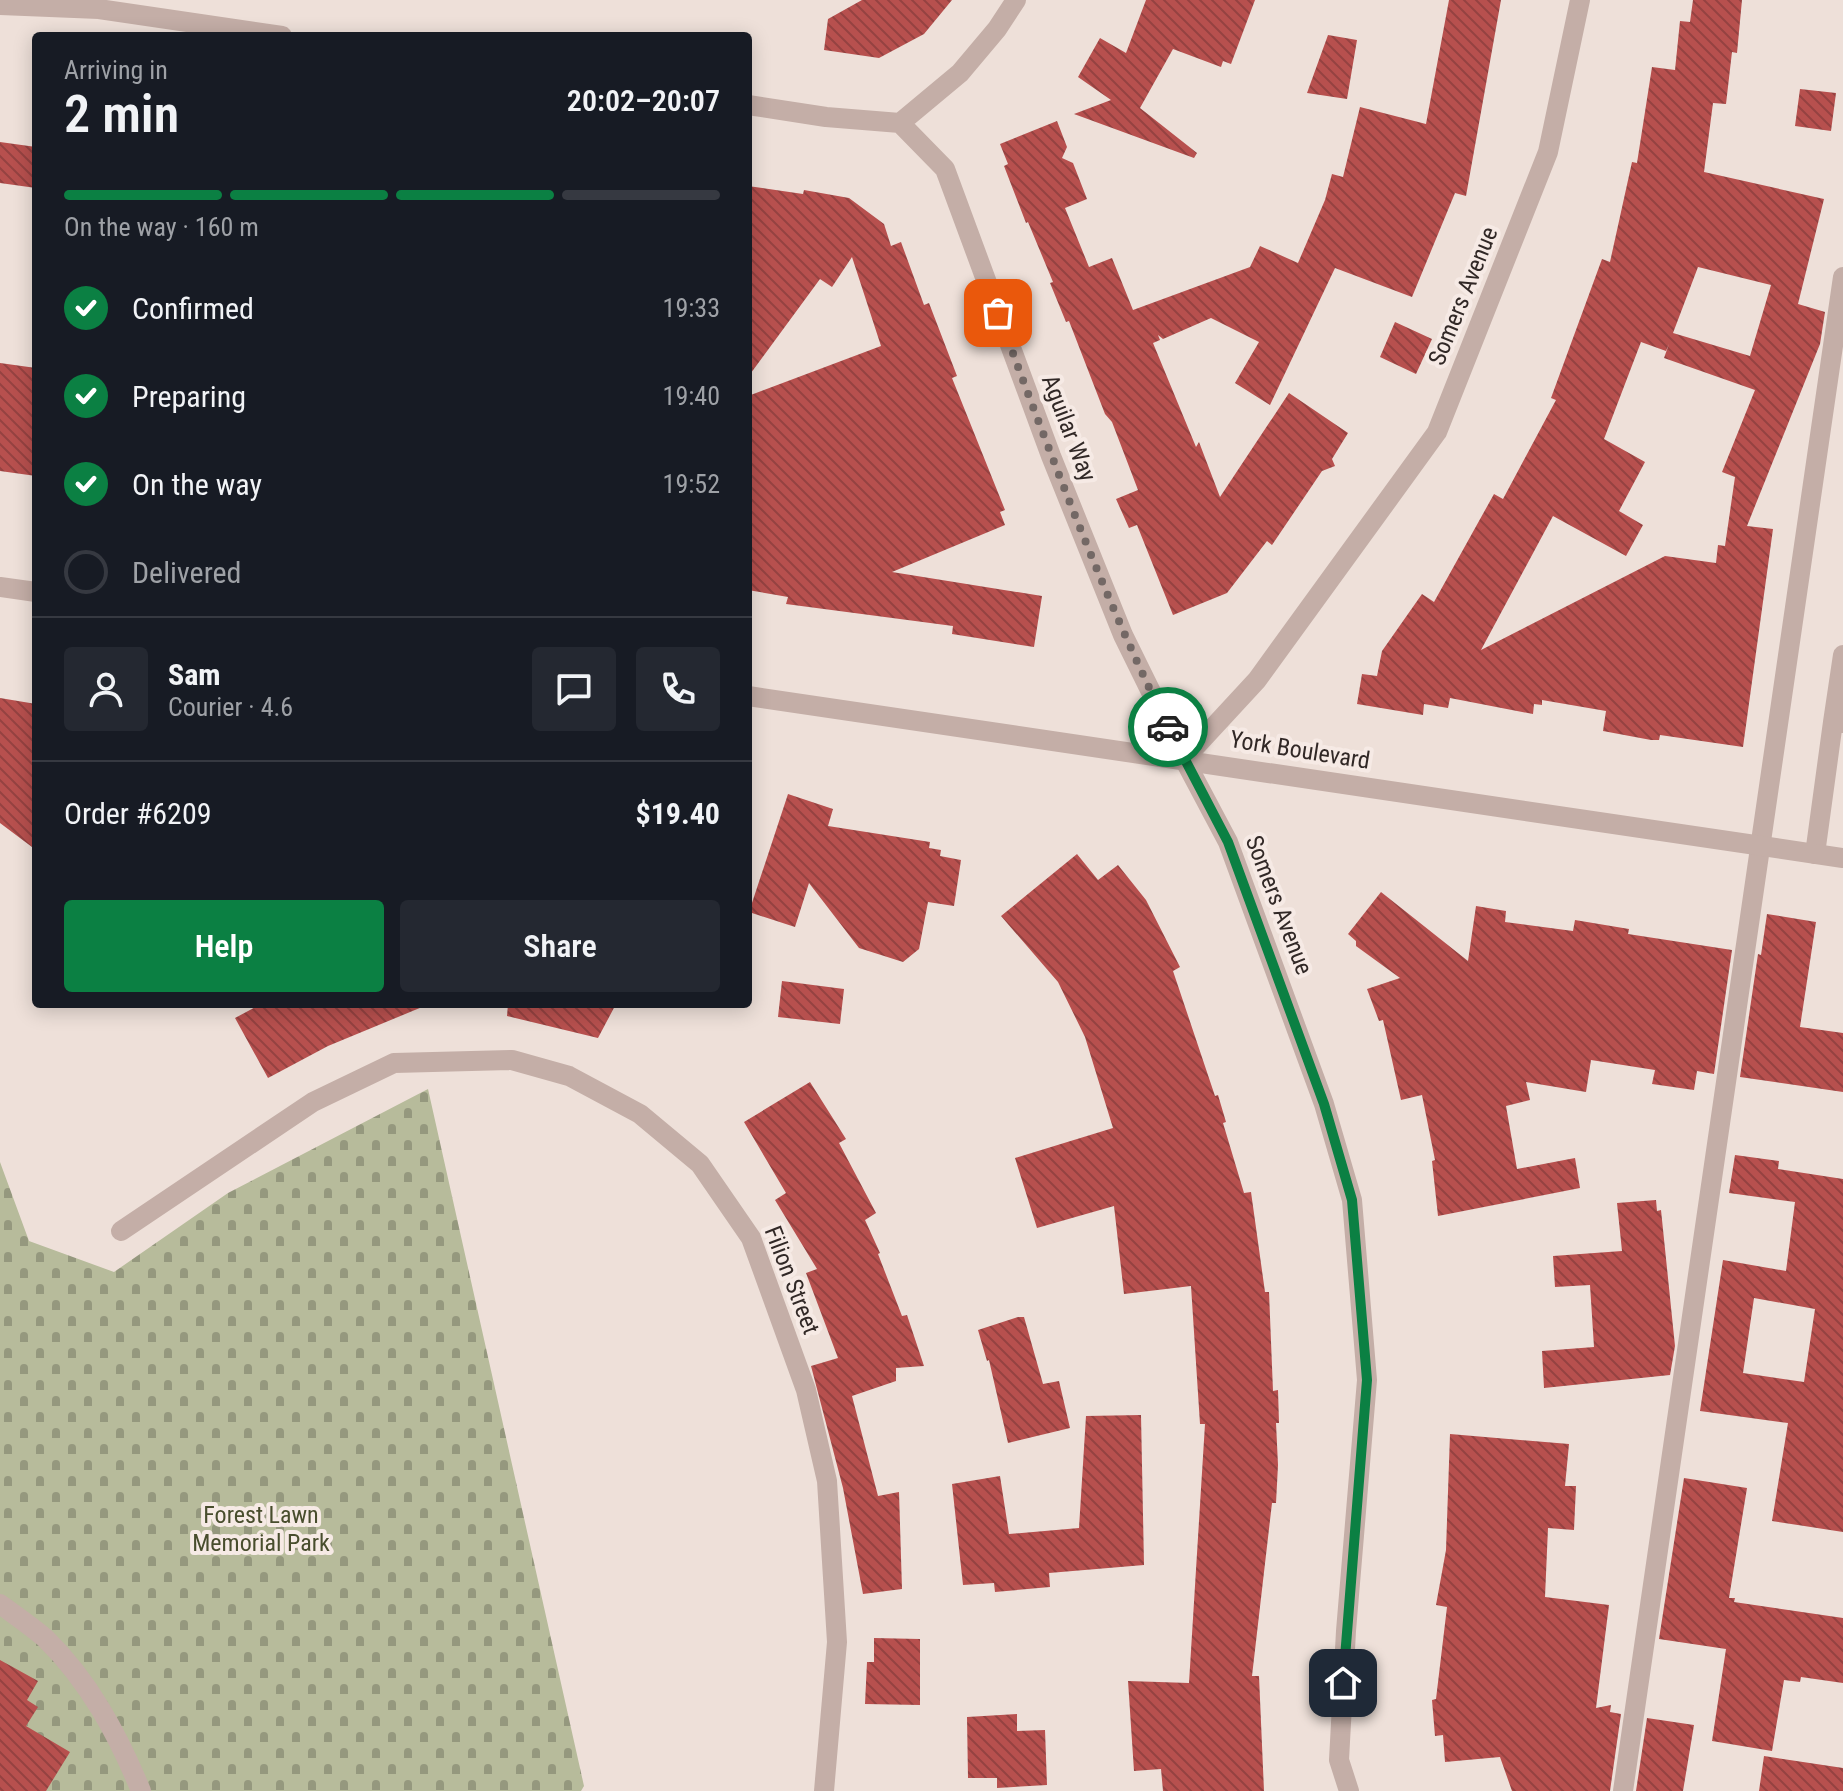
<!DOCTYPE html>
<html lang="en">
<head>
<meta charset="utf-8">
<style>
  :root { --surface:#171b24; --page:#242831; --text:#f1f3f6; --muted:#9ea1a6; --line:#363941; --accent:#0b8043 }
  body { margin:0; font-family:"Roboto Condensed",sans-serif; background:var(--page); color:var(--text); height:100vh; display:flex; flex-direction:column; font-size:30px; white-space:nowrap }
  * { box-sizing:border-box; margin:0 }
  p { font-size:26px; color:var(--muted) }
  .icon { flex:none; width:44px; height:44px; fill:none; stroke:currentColor; stroke-width:2; stroke-linecap:round; stroke-linejoin:round }
  .map { position:relative; flex:1; overflow:hidden }
  .details { position:absolute; left:32px; top:32px; width:720px; height:976px; display:flex; flex-direction:column; background:var(--surface); border-radius:8px; box-shadow:0 4px 20px #0003 }
  .details>* { flex:none }
  .pin { position:absolute; display:grid; place-items:center; width:68px; height:68px; color:#fff; margin:-34px; border-radius:16px; box-shadow:0 4px 12px #0006 }
  .courier { position:absolute; display:grid; place-items:center; width:80px; height:80px; margin:-40px; border:6px solid #0b8043; border-radius:50%; background:#fff; color:#222; box-shadow:0 2px 10px #0007 }
  .overview em { font-style:normal; font-weight:600 }
  .overview div { display:flex; flex-direction:column-reverse }
  .overview { display:flex; align-items:center; justify-content:space-between; height:136px; padding:0 32px }
  h1 { font-size:52px; font-weight:600; line-height:60px }
  .bar { display:grid; grid-template-columns:repeat(4,1fr); gap:12px 8px; align-content:center; height:96px; padding:0 32px }
  .bar i { height:10px; border-radius:6px; background:var(--line) }
  .bar .current { background:var(--accent) }
  .bar p { grid-column:span 4 }
  .line { display:flex; align-items:center; gap:20px; padding:0 32px; border-top:2px solid var(--line) }
  .line div { flex:1 }
  .round { display:grid; place-items:center; flex:none; width:84px; height:84px; border-radius:8px; background:var(--page) }
  ol { padding:0 32px; list-style:none }
  li { display:flex; align-items:center; gap:24px; height:88px }
  li p { margin-inline-start:auto }
  li .icon { padding:8px; border-radius:50%; background:var(--accent); color:#fff; stroke-width:4 }
  li:last-child { color:var(--muted) }
  li i { width:44px; height:44px; border:4px solid var(--line); border-radius:50% }
  .button { display:flex; gap:16px; margin-top:auto; padding:16px 32px }
  .button a { flex:1; height:92px; border-radius:8px; background:var(--accent); color:#fff; font-size:32px; font-weight:600; line-height:92px; text-align:center }
  .button a+a { background:var(--page); color:var(--text) }
  .map>svg:first-child { display:block }
  .cemetery { fill:url(#cemetery-stones) }
  .building { fill:url(#building-back-hatch); fill-rule:evenodd }
  .lines { fill:none; stroke-linecap:round; stroke-linejoin:round }
  .service { stroke:#c4aea7; stroke-width:20 }
  .minor { stroke:#c4aea7; stroke-width:20 }
  .tertiary { stroke:#c4aea7; stroke-width:20 }
  .done { stroke:#736865; stroke-width:8; stroke-dasharray:0 14.4 }
  .route { stroke:#0b8043; stroke-width:10 }
  .labels { text-anchor:middle; dominant-baseline:central; stroke-width:8; stroke-linejoin:round; paint-order:stroke }
  .street-label { font-size:24px; fill:#312826; stroke:#f6eae5 }
  .park-label { font-size:24px; fill:#484d2d; stroke:#f6eae5 }
</style>
</head>
<body>
<div class="map">
<svg width="1843" height="1791" viewBox="0 0 1843 1791">
  <defs>
    <pattern id="cemetery-stones" width="16" height="16" patternUnits="userSpaceOnUse" patternTransform="scale(2)"><rect width="16" height="16" fill="#b7bb9b"/><path d="M2 7V4a2 2 0 0 1 4 0v3zM10 15v-3a2 2 0 0 1 4 0v3z" fill="#95987e"/></pattern>
    <pattern id="building-back-hatch" width="6" height="6" patternUnits="userSpaceOnUse" patternTransform="scale(2)"><rect width="6" height="6" fill="#b7504e"/><path d="M-1 5l2 2M0 0l6 6M5-1l2 2" fill="none" stroke="#954241"/></pattern>
  </defs>
  <rect width="100%" height="100%" fill="#eee0d9"/>
  <path class="cemetery" d="M428 1089 584 1786 581 1791H0V1162L29 1241 114 1272 228 1193Z"/>
  <path class="building" d="M862 0H952L924 34 879 58 824 50 828 19Z
    M1146 0H1255L1231 64 1223 61 1221 67 1173 49 1140 108 1197 153 1194 158 1074 114 1111 100 1078 77 1100 38 1126 53Z
    M1449 0H1501L1466 196 1455 193 1412 297 1335 268 1270 405 1235 383 1259 342 1211 318 1163 339 1158 335 1160 340 1153 343 1196 447 1199 442 1220 497 1289 393 1348 433 1332 459 1335 466 1322 471 1272 545 1267 541 1227 593 1173 615 1137 525 1129 528 1116 499 1138 490 1112 422 1105 414 1069 321 1066 322 1050 283 1053 282 1028 222 1026 223 1004 166 1008 164 1000 144 1057 121 1067 147 1062 158 1073 163 1087 199 1065 208 1089 267 1112 258 1133 310 1250 267 1260 246 1298 263 1325 200 1332 174 1343 177 1360 107 1426 124Z
    M1693 0H1742L1737 53 1732 52 1726 104 1713 103 1704 172 1824 199 1798 304 1825 312 1820 344 1747 526 1773 529 1743 747 1660 735 1659 740H1651L1603 731 1606 711 1542 700V705L1534 704 1533 714 1450 698 1448 708 1424 704 1423 715 1357 704 1362 674 1377 676 1382 651 1422 594 1434 602 1494 494 1503 499 1556 400 1551 398 1602 259 1610 262 1632 162 1637 163 1652 67 1675 70 1680 21 1690 22ZM1698 267 1771 285 1750 356 1673 333ZM1641 342 1666 351 1669 344 1664 358 1755 390 1722 472 1735 477 1725 546 1718 545 1716 563 1665 556 1481 650 1553 516 1626 556 1643 525 1619 511 1645 462 1604 439Z
    M1328 35 1357 40 1347 99 1307 93Z
    M1800 89 1836 93 1831 131 1795 126Z
    M0 142 36 147V188L0 183Z
    M748 186 803 194 804 190 849 198 884 224 891 246 901 242 924 305 929 303 957 376 952 378 1005 510 1000 512 1005 525 892 572 1042 596 1034 647 952 634 953 626 786 604 788 597 748 590V396L881 346 852 257 832 287 820 279 748 377Z
    M1395 322 1432 339 1416 374 1380 357Z
    M0 363 36 368V476L0 471Z
    M0 698 36 704V850L0 823Z
    M788 794 833 809 828 826 930 842 929 848 941 850 940 856 961 860 954 906 928 902 919 949 903 962 859 948 809 883 795 927 749 912Z
    M1077 854 1098 880 1118 865 1146 900 1180 967 1173 971 1215 1096 1218 1095 1226 1122 1223 1123 1244 1193 1251 1192 1265 1292H1269L1273 1391 1278 1390 1279 1423H1276L1278 1465 1276 1503H1272L1252 1676H1259L1264 1791H1163L1161 1769 1134 1771 1128 1681 1189 1683 1205 1424H1200L1191 1286 1124 1294 1114 1206 1037 1228 1015 1158 1113 1128 1085 1037 1058 982 1001 916Z
    M1381 892 1468 961 1476 906 1506 911 1505 922 1573 931 1575 920 1629 929 1628 934 1732 950 1714 1074 1697 1071 1694 1090 1652 1084 1655 1070 1591 1060 1586 1092 1526 1082 1530 1100 1506 1106 1517 1169 1575 1158 1580 1188 1438 1216 1432 1161 1435 1160 1422 1095 1401 1100 1383 1020 1379 1021 1367 989 1400 978 1356 946V941L1348 934Z
    M1767 914 1816 922 1800 1027 1843 1033V1092L1740 1077 1758 954 1761 955Z
    M782 981 844 989 840 1024 778 1017Z
    M261 1004H427V1005L328 1046 268 1078 235 1018Z
    M508 1004H616L598 1038 507 1016Z
    M810 1082 846 1139 839 1143 876 1213 865 1220 880 1253 878 1254 902 1316 907 1315 924 1366 896 1368V1381L852 1396 878 1496 899 1492 902 1589 863 1594 843 1488 811 1366 838 1358 806 1273 817 1269 775 1200 786 1193 744 1122Z
    M1735 1155 1779 1161 1778 1169 1843 1179V1532L1772 1521 1788 1423 1700 1411 1723 1260 1786 1271 1795 1202 1729 1193ZM1754 1298 1815 1309 1804 1382 1743 1373Z
    M1656 1200 1657 1211 1661 1210 1675 1346 1670 1375 1544 1388 1542 1351 1594 1347 1590 1285 1555 1287 1553 1256 1622 1251 1617 1203Z
    M1018 1317H1024L1043 1384 1059 1381 1070 1428 1008 1443 989 1360 987 1361 978 1330Z
    M1141 1415 1144 1565 1049 1573 1050 1587 995 1592 994 1583 963 1585 952 1484 1000 1476 1009 1534 1079 1528 1086 1416Z
    M1450 1434 1569 1444 1565 1486H1576L1574 1530 1548 1528 1545 1597 1609 1605 1596 1708 1611 1705 1610 1712 1621 1714 1610 1791H1512L1500 1757 1445 1762 1443 1735 1435 1736 1432 1700 1436 1699 1447 1607 1436 1605 1446 1550Z
    M1684 1478 1747 1488 1729 1598H1735L1734 1602 1843 1618V1683L1801 1677 1800 1682 1784 1680 1772 1751 1712 1741 1726 1649 1659 1639Z
    M874 1638 920 1639V1705L865 1704 867 1662H874Z
    M0 1660 38 1681 27 1700 38 1707 26 1726 70 1752 46 1791H0Z
    M1017 1714V1731L1045 1730 1047 1785 997 1788V1778H968L967 1717Z
    M1647 1718 1694 1725 1683 1791H1636Z
    M1764 1756 1843 1768V1791H1759Z"/>
  <g class="lines">
    <path class="service" d="M1843 655 1833 722 1843 723
      M1815 854 1833 722
      M0 1604C15 1615 31 1626 45 1638 89 1681 118 1735 141 1791
      M1623 1791 1843 277"/>
    <path class="minor" d="M0 5 99 9 282 36
      M748 105 826 117 900 123 960 73 997 29 1016 0
      M900 123 945 169 1051 456 1123 635 1184 759 1228 842 1324 1104 1352 1200 1367 1380 1346 1631 1339 1760 1349 1791
      M1184 759 1257 680 1437 432 1548 152 1580 0
      M121 1231 313 1102 394 1063 512 1060 569 1076 640 1114 700 1164 751 1238 806 1390 827 1481 837 1642 824 1791"/>
    <path class="tertiary" d="M0 587 36 592
      M748 696 1843 858"/>
  </g>
  <g class="lines">
    <path class="done" d="M998 313C1050 453 1102 593 1168 727"/>
    <path class="route" d="M1168 727 1228 842 1324 1104 1352 1200 1367 1380 1343 1683"/>
  </g>
  <g class="labels">
    <g class="street-label">
      <text transform="translate(1463 296) rotate(-68)">Somers Avenue</text>
      <text transform="translate(1069 428) rotate(69)">Aguilar Way</text>
      <text transform="translate(1300 750) rotate(9)">York Boulevard</text>
      <text transform="translate(1279 905) rotate(69)">Somers Avenue</text>
      <text transform="translate(792 1280) rotate(69)">Filion Street</text>
    </g>
    <g class="park-label">
      <text x="261" y="1515">Forest Lawn<tspan x="261" dy="28">Memorial Park</tspan></text>
    </g>
  </g>
</svg>
<div class="pin" style="left:998px;top:313px;background:#ea580c"><svg class="icon" aria-label="bag" viewBox="0 0 24 24"><path d="M5 8h14l-1 12H6zM9 8a3 3 0 0 1 6 0"/></svg></div>
<div class="pin" style="left:1343px;top:1683px;background:#1f2937"><svg class="icon" aria-label="home" viewBox="0 0 24 24"><path d="M3 11l9-7 9 7M6 9v11h12V9"/></svg></div>
<div class="courier" style="left:1168px;top:727px"><svg class="icon" aria-label="car" viewBox="0 0 24 24"><path d="M5 17H2v-5l4-1 3-4h7l3 4 3 1v5h-3M9 17h6M6 11h13"/><circle cx="7" cy="17" r="2"/><circle cx="17" cy="17" r="2"/></svg></div>
<section class="details">
<div class="overview"><div><h1>2 min</h1><p>Arriving in</p></div><em>20:02–20:07</em></div>
<div class="bar"><i class="current"></i><i class="current"></i><i class="current"></i><i></i><p>On the way · 160 m</p></div>
<ol>
<li><svg class="icon" aria-label="check" viewBox="0 0 24 24"><path d="M5 12l5 5 9-10"/></svg>Confirmed<p>19:33</p></li>
<li><svg class="icon" aria-label="check" viewBox="0 0 24 24"><path d="M5 12l5 5 9-10"/></svg>Preparing<p>19:40</p></li>
<li><svg class="icon" aria-label="check" viewBox="0 0 24 24"><path d="M5 12l5 5 9-10"/></svg>On the way<p>19:52</p></li>
<li><i></i>Delivered</li>
</ol>
<div class="line" style="height:144px"><a class="round"><svg class="icon" aria-label="person" viewBox="0 0 24 24"><circle cx="12" cy="8" r="4"/><path d="M4 21q1-7 8-7t8 7"/></svg></a><div><b>Sam</b><p>Courier · 4.6</p></div><a class="round"><svg class="icon" aria-label="chat" viewBox="0 0 24 24"><path d="M4 5h16v11H9l-5 4z"/></svg></a><a class="round"><svg class="icon" aria-label="phone" viewBox="0 0 24 24"><path d="M5 4h4l2 5-3 2q2 4 5 5l2-3 5 2v4C11 20 4 13 5 4z"/></svg></a></div>
<div class="line" style="height:104px"><div>Order #6209</div><b>$19.40</b></div>
<div class="button"><a>Help</a><a>Share</a></div>
</section>
</div>
</body>
</html>
